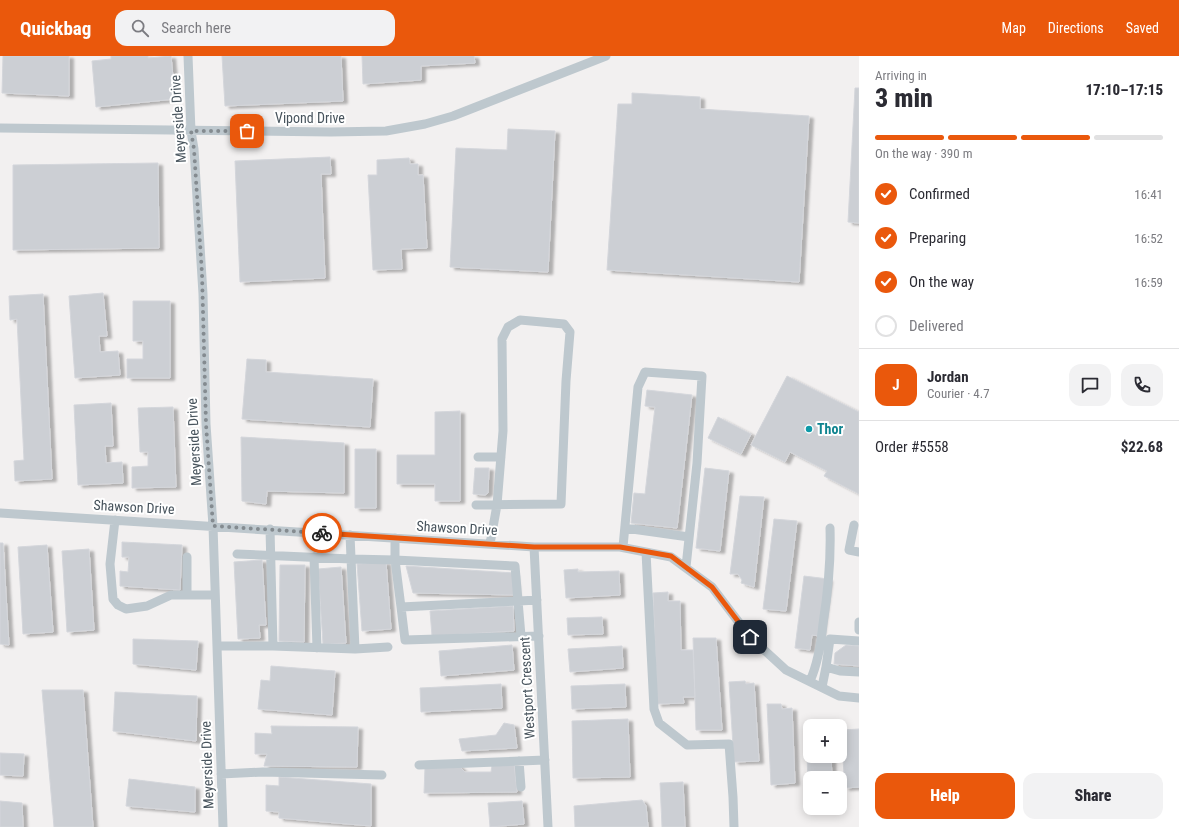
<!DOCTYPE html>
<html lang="en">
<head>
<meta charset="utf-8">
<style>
  :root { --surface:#fff; --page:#f2f2f3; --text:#2b2b33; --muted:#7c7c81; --line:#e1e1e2; --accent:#ea580c }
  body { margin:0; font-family:"Roboto Condensed",sans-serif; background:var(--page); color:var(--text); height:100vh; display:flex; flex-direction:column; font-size:15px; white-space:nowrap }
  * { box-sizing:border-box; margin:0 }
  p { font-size:13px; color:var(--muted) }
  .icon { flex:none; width:22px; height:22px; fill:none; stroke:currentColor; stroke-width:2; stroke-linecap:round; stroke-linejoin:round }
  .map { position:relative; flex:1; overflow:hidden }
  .drawer { display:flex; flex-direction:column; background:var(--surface); width:320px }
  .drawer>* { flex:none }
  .buttons { position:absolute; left:803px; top:663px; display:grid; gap:8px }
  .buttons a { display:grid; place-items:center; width:44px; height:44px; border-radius:8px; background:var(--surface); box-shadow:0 2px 10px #0003; font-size:20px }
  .pin { position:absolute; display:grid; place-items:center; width:34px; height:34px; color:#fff; margin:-17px; border-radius:8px; box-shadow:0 2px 6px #0006 }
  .courier { position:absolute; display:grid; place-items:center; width:40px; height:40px; margin:-20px; border:3px solid #ea580c; border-radius:50%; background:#fff; color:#222; box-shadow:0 1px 5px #0007 }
  .head em { font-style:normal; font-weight:800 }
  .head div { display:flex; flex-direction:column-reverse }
  .head { display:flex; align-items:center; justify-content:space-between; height:68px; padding:0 16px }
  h1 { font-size:26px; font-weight:800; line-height:30px }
  .bar { display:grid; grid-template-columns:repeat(4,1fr); gap:6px 4px; align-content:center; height:48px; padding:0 16px }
  .bar i { height:5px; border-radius:3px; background:var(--line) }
  .bar .active { background:var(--accent) }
  .bar p { grid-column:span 4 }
  .line { display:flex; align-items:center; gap:10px; padding:0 16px; border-top:1px solid var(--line) }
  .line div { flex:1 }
  .round { display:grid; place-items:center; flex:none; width:42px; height:42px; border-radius:12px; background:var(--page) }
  ol { padding:0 16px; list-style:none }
  li { display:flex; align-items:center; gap:12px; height:44px }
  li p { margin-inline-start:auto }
  li .icon { padding:4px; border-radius:50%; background:var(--accent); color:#fff; stroke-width:4 }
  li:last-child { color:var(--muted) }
  li i { width:22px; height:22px; border:2px solid var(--line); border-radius:50% }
  .primary-button { display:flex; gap:8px; margin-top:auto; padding:8px 16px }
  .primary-button a { flex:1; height:46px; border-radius:12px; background:var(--accent); color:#fff; font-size:16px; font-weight:800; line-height:46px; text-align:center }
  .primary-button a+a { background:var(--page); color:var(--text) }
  header { display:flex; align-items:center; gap:24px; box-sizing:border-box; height:56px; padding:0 20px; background:var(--accent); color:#fff }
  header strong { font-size:19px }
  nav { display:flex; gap:22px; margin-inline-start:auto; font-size:14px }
  .search { width:280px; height:36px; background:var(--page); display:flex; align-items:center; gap:10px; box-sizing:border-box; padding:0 14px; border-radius:12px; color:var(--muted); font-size:15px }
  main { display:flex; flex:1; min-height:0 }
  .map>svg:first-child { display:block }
  .building { fill:#cccfd4; stroke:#d4d6db; filter:url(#shadow) }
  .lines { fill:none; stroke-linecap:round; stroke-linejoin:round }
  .minor { stroke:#bec8ce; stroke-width:9 }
  .done { stroke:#848b90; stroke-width:4; stroke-dasharray:0 7.2 }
  .route { stroke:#ea580c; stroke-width:5 }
  .culture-dot { fill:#0f9aa8; stroke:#fff; stroke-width:1.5 }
  .labels { text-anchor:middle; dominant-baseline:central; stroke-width:4; stroke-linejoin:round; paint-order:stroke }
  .street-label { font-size:14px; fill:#48545d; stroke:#fff }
  .culture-label { font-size:14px; font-weight:bold; fill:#0d838f; stroke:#fff; text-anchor:start }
</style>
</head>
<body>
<header>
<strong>Quickbag</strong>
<div class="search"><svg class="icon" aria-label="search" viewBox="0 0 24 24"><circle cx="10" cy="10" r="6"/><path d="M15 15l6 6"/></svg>Search here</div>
<nav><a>Map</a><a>Directions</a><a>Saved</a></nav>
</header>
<main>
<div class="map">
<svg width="859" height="771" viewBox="0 0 859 771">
  <defs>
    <filter id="shadow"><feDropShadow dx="4.5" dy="2.5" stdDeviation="1" flood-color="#0004"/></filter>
  </defs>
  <rect width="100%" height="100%" fill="#f2f0f0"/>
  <path class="building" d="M3 0H69V40L2 37Z
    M111 0H148V2L171 0 175 43 96 51 92 5 111 3Z
    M222 0H341L343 45 225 50Z
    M362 0H474L475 7 421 10V24L363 28Z
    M855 32H859V167L848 166Z
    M632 37 700 41V53L809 60 799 226 607 214 618 48H632Z
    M508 73 555 75 548 216 450 211 456 92 507 94Z
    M330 101 331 118H321L325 222 240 226 235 105Z
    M409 102 410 108H418V119H423L427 192 401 193 402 213 373 214 368 119H377V104Z
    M158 107 159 192 13 194V109Z
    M103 237 107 280H99L100 296 118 295 120 319 75 322 69 240Z
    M43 238 52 423 15 425 14 405 24 404 17 263 10 264 9 240Z
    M133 245H170V322H127V303H143V285H133Z
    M247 303 266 304V316L373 323 370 371 242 363Z
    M787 320 859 356V438L824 420 827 415 790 396 785 406 751 389Z
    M647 334 692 339 677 472 631 467 634 437 645 438 655 351 645 350Z
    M111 347 113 390H105L106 407 122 406 123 427 78 429 74 349Z
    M173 351 176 431 132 432V411L148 410V396H140L138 352Z
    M460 355V445H435V428H397V399H435V356Z
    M718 361 751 378 741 398 708 382Z
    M241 381 344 387V437L267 435 266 448 242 445Z
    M355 393H376V452H355Z
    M475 412H489L488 437 485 439 473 438Z
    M705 412 729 415 720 495 696 492Z
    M740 440 764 441 754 531 741 527 742 524 738 518H730Z
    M774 463 797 465 786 555 763 553Z
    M122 486 182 489 180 534 120 530V515L128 516 129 501H122Z
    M0 487H3L9 589 0 588Z
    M47 489 53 576 23 578 18 491Z
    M89 493 94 574 67 576 62 495Z
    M262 504 266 569H259L260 582 238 583 234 506Z
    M386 506 391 573 362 575 357 508Z
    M280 509H305L304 586 279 585Z
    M406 510 514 517 516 539 413 537Z
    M341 511 346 587 323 588 318 513Z
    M578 513V516L619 515 620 539 566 542 564 514Z
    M804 520 828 523 820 580 812 579 810 594 795 592Z
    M668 536V545H680L681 594H693L695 641H683L684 647 657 648 653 537Z
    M513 550 514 575 432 580 430 555Z
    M602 561 603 578 568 579 567 562Z
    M693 582H716L722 674H696Z
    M133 583 198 585 196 614 133 608Z
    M512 589 514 614 441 620 439 595Z
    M846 589 859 590V610L834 608 835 597Z
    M622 590 623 612 570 616 568 593Z
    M271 610 335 615 332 659 258 653 261 624 270 625Z
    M745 625 746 628 754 627 759 705 734 706 729 626Z
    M501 628 502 652 421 656 420 632Z
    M625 628 626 651 572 653 571 630Z
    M42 634H83L93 771H54Z
    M115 636 197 640 196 685 113 675Z
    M767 648H781L782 653 792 652 795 727 771 729Z
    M628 663 630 721 573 722 572 665Z
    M504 667 514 669 517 692 462 695 459 683 496 679Z
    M830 668V670H810V700H831L832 722H810V728H808L806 669Z
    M271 670 358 671 357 711 264 710 267 698H255V677L272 678Z
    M859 673V731L845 732 841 674Z
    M0 697 24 698 23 720 0 719Z
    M514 708 517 736 424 737 425 711 458 709 465 716H491L492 709Z
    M279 721 371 728V770L279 762V756L266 755V729L279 730Z
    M129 723 195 731V756L126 750Z
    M683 726 685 771H662L660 727Z
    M642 744 646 750 648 771H575L574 750Z
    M0 745 22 747 23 771H0Z
    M522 745 524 768 490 771 488 747Z"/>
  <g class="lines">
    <path class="minor" d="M188 0 191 75 194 93 203 238 206 368 213 470 223 771
      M0 72 331 76 386 75 425 68 453 60 606 0
      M478 401H501
      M476 449 561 448 566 325 570 276 564 268 520 264 508 271 502 283 503 375 497 449 490 488
      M0 457 534 491H620L671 501 712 531 750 581 786 614 839 640 859 642
      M115 464 110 508 113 543 118 549 126 553 147 550 171 539H215
      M854 469 849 494 859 496
      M625 472 689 481
      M270 473 273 590 355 593 350 479
      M534 491 548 771
      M623 491 638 331 645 316 702 320 697 407 686 511
      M646 496 654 653 659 667 687 689 729 688 733 741 734 771
      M237 498 351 503 395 504V482
      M187 501V539
      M314 501 317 592
      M401 551 405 584 539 580
      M859 566V574
      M521 580 515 510 395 504 401 551 519 545 537 544
      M217 590H273
      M355 593 388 591
      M826 611 840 615 859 616
      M810 625C818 607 821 588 823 568 828 536 831 504 830 472
      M822 631 826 611 830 583 859 585
      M519 705 521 731
      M419 709 545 704
      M221 718 263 716 382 719"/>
  </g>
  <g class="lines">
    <path class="done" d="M247 75H191L194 93 202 218 206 368 213 470 322 477"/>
    <path class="route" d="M322 477 534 491H620L671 500 712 531 750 581"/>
  </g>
  <circle class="culture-dot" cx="809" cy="373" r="4"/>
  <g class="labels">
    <g class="street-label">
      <text x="310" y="62">Vipond Drive</text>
      <text transform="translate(178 63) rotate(-94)">Meyerside Drive</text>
      <text transform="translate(194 386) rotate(-93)">Meyerside Drive</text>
      <text transform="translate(134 451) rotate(3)">Shawson Drive</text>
      <text transform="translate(457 472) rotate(3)">Shawson Drive</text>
      <text transform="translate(527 632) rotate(-93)">Westport Crescent</text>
      <text transform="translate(207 709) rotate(-92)">Meyerside Drive</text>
    </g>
    <g class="culture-label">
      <text x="817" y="373">Thor</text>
    </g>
  </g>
</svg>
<div class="buttons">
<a>+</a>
<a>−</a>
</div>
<div class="pin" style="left:247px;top:75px;background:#ea580c"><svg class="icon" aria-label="bag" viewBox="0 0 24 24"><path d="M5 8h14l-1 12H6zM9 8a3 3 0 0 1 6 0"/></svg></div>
<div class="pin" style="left:750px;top:581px;background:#1f2937"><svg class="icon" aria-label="home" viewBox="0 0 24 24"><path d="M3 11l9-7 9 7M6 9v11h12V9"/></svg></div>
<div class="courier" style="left:322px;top:477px"><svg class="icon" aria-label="bike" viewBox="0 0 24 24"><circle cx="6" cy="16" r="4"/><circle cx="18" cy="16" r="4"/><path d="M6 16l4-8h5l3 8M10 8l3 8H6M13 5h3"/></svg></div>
</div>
<section class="drawer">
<div class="head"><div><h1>3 min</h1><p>Arriving in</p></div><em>17:10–17:15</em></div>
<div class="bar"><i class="active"></i><i class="active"></i><i class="active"></i><i></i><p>On the way · 390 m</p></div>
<ol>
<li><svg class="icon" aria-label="check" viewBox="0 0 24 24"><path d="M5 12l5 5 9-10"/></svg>Confirmed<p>16:41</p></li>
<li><svg class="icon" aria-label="check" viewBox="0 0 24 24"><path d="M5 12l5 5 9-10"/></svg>Preparing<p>16:52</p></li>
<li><svg class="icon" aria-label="check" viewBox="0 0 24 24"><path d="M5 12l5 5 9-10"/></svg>On the way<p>16:59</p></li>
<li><i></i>Delivered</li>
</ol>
<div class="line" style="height:72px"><b class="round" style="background:var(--accent);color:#fff">J</b><div><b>Jordan</b><p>Courier · 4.7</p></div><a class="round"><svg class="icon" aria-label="chat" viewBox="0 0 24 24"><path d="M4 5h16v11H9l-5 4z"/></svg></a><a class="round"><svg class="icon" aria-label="phone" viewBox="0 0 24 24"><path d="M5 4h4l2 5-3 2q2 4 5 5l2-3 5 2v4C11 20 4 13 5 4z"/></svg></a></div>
<div class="line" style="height:52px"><div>Order #5558</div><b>$22.68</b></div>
<div class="primary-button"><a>Help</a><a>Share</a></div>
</section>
</main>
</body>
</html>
